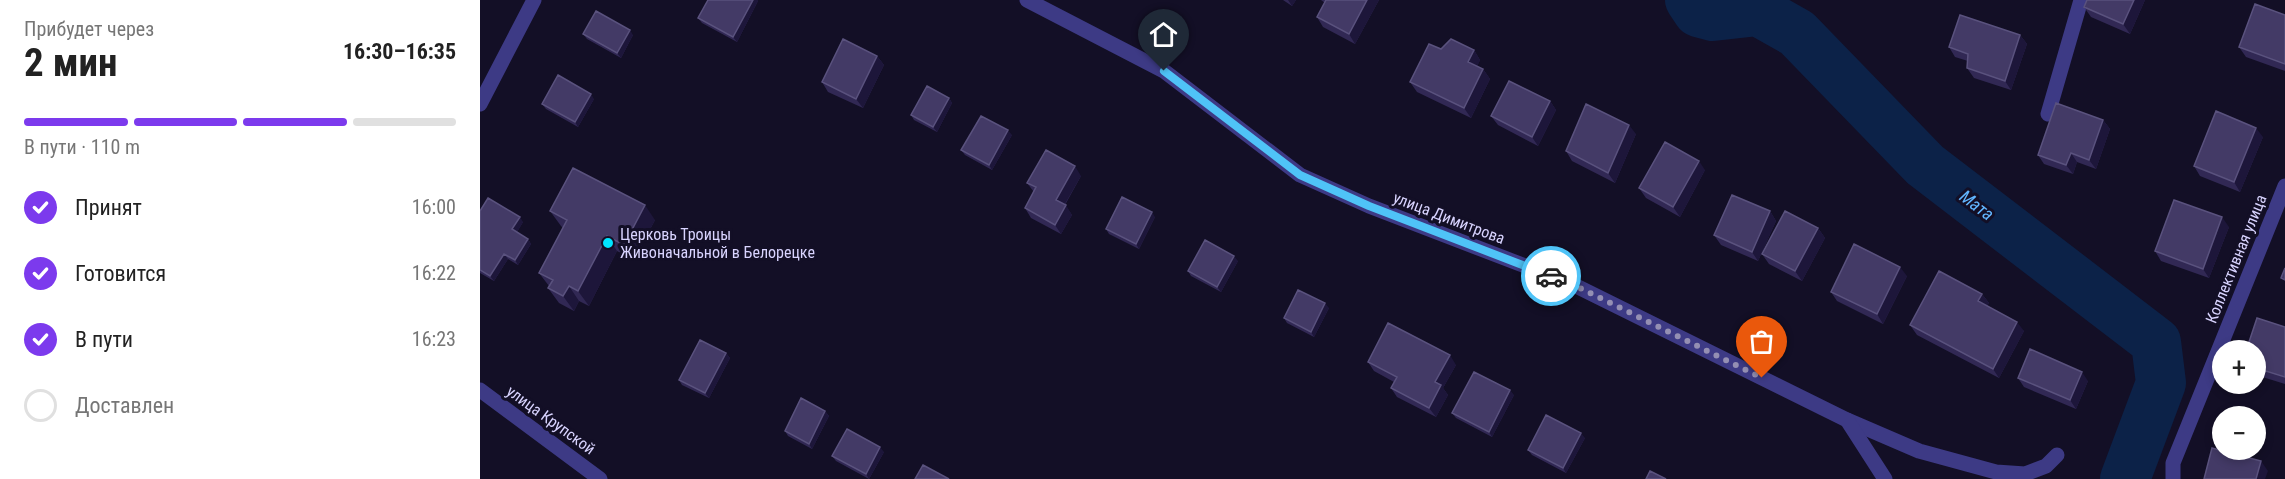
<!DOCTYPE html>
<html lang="ru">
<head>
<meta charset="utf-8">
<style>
  :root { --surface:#fff; --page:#f2f2f2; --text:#222; --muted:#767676; --line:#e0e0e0; --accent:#7c3aed }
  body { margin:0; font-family:"Roboto Condensed",sans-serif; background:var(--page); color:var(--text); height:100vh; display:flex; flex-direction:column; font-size:22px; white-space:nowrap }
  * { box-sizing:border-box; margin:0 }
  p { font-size:20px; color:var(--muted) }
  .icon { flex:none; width:33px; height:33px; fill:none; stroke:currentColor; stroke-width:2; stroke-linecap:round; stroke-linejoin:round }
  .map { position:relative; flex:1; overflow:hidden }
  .side { display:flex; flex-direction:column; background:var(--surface); width:480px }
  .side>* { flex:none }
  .controls { position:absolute; left:1732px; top:340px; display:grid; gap:12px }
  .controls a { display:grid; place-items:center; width:54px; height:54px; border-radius:50%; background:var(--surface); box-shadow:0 3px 9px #0003; font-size:30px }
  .pin { position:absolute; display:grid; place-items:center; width:51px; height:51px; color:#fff; margin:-62px -26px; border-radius:50% 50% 50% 0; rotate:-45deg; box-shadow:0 0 6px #0007 }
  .pin .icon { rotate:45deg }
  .courier { position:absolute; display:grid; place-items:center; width:60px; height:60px; margin:-30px; border:4px solid #4fc3f7; border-radius:50%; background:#fff; color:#222; box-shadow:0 2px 8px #0007 }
  .summary em { font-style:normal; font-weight:700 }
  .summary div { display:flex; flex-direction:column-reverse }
  .summary { display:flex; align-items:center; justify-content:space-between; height:102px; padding:0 24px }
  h1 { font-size:39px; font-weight:700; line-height:45px }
  .bar { display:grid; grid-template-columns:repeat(4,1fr); gap:9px 6px; align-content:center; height:72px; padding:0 24px }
  .bar i { height:8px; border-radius:4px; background:var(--line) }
  .bar .selected { background:var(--accent) }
  .bar p { grid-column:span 4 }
  ol { padding:0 24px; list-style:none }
  li { display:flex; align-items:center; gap:18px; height:66px }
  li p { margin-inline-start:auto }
  li .icon { padding:6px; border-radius:50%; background:var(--accent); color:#fff; stroke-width:4 }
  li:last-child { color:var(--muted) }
  li i { width:33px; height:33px; border:3px solid var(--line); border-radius:50% }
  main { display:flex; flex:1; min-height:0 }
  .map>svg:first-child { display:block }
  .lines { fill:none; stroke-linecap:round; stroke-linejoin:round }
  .river { stroke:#0c2248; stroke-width:50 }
  .lane { stroke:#3d3a85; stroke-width:15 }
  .street { stroke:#3d3a85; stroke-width:15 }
  .wall { fill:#312854 }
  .shaded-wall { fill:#1d163a }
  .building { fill:#433a66; stroke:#5a527e; stroke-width:1.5 }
  .done { stroke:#948fb3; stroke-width:6; stroke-dasharray:0 10.8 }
  .route { stroke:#4fc3f7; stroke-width:8 }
  .poi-dot { fill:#00e5ff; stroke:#130f26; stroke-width:2 }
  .labels { text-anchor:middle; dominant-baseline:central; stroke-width:6; stroke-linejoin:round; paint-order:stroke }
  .street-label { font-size:16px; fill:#d9d4ff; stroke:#130f26 }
  .poi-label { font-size:16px; fill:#d9d4ff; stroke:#130f26; text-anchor:start }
  .water-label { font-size:18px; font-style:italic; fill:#62b6ff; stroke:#130f26 }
</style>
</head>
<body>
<main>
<section class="side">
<div class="summary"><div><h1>2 мин</h1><p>Прибудет через</p></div><em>16:30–16:35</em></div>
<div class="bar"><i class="selected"></i><i class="selected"></i><i class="selected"></i><i></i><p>В пути · 110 m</p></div>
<ol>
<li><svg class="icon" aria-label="check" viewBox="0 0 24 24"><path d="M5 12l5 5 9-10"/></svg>Принят<p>16:00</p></li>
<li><svg class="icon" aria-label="check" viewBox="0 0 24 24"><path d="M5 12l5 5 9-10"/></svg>Готовится<p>16:22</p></li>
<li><svg class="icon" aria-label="check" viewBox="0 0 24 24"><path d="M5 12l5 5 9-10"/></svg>В пути<p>16:23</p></li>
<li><i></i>Доставлен</li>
</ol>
</section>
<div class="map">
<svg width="1805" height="479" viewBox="0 0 1805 479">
  <rect width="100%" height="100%" fill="#130f26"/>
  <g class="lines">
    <path class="river" d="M1210 0 1218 12 1233 16 1278 11 1317 33 1445 165 1676 342 1681 383 1645 479"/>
    <path class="lane" d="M1568 114 1601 0
      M1367 420 1439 451 1516 472 1545 474 1566 466 1577 455"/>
    <path class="street" d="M547 0 684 71 820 175 889 206 1092 284 1367 420 1405 479
      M0 104 54 0
      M0 390 120 479
      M1693 479V463L1805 186"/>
  </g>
  <path class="wall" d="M803 0H816L812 6Z
    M841 0H899L875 44 843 27 837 17 845 3Z
    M1607 0H1665L1650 34 1611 17 1604 7Z
    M278 1 257 42 222 23 218 18Z
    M1805 15V71L1766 57 1759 47Z
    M103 34 153 35 141 58 107 39Z
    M1540 35 1547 44 1531 90 1494 78 1487 68 1488 61 1475 57 1469 47Z
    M961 49 994 50 1000 60 997 66 1003 69 1010 79 991 118 937 92 930 82Z
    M397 56 404 65 383 108 348 92 342 82Z
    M469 98 472 103 457 132 434 120 431 115Z
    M114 99 98 127 66 109 62 104Z
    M1070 101 1076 110 1058 146 1018 125 1011 116Z
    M1623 120 1630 129 1616 169 1597 162 1593 174 1564 164 1558 155Z
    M1156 134 1135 183 1092 161 1086 151Z
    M532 135 512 170 485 155 481 150Z
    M1783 137 1760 192 1720 176 1714 166Z
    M1225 170 1200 217 1166 198 1159 188Z
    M601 176 585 205 592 215 581 234 551 218 545 208 554 192 547 183Z
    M0 211 43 222 37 232 48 239 51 244 38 265 28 259 14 281 0 273Z
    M70 211 175 220 154 260 137 251 109 306 99 301 94 311 79 303 68 288 69 286 59 273 83 228 81 226Z
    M1290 211 1296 221 1278 261 1241 245 1234 235Z
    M675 217 659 249 629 234 626 229Z
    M1749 227 1729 278 1681 261 1675 251Z
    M1338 228 1345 238 1322 281 1289 264 1282 254Z
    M758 261 741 292 711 276 708 271Z
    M1427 276 1403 324 1357 301 1351 292Z
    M1502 294 1509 303 1507 306 1544 331 1519 378 1437 335 1430 325Z
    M849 308 834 337 807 323 804 318Z
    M1805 327V384L1776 375V351Z
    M246 353 250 358 229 398 202 385 199 380Z
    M888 362 976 365 963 388 968 395 956 417 917 397 911 388 914 382 894 371Z
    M1538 378 1608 381 1596 409 1544 387Z
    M1034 395 1012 437 976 418 972 413Z
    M345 411 349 416 332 449 308 436 305 431Z
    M1105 438 1086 473 1052 455 1048 450Z
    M404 452 389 479 356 461 352 456Z"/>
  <path class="shaded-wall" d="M273 0H278V1L257 42 253 37Z
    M808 0H816L812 6Z
    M887 0H899L875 44 869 34Z
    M1654 0H1665L1650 34 1643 24Z
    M150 30 153 35 141 58 137 53Z
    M1540 35 1547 44 1531 90 1525 81Z
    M994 50 1000 60 995 72 988 62Z
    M397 56 404 65 383 108 376 99Z
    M1003 69 1010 79 991 118 984 108Z
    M111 94 114 99 98 127 95 122Z
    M469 98 472 103 457 132 453 127Z
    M1070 101 1076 110 1058 146 1052 137Z
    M1623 120 1630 129 1616 169 1609 160Z
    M1149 125 1156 134 1135 183 1128 173Z
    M1776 128 1783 137 1760 192 1754 182Z
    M528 130 532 135 512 170 509 165Z
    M1591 153 1597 162 1593 174 1586 165Z
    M1219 161 1225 170 1200 217 1193 207Z
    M595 166 601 176 582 209 576 200Z
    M165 205 175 220 154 260 144 245Z
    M586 205 592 215 581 234 575 225Z
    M1290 211 1296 221 1278 261 1272 252Z
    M672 212 675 217 659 249 656 244Z
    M40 217 43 222 36 234 32 229Z
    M1742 217 1749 227 1729 278 1723 269Z
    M1338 228 1345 238 1322 281 1315 271Z
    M127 236 137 251 109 306 98 291Z
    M48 239 51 244 38 265 35 260Z
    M24 254 28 259 14 281 10 276Z
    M754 256 758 261 741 292 737 287Z
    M1420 267 1427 276 1403 324 1397 314Z
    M89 286 99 301 94 311 83 296Z
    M1502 294 1509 303 1505 310 1498 301Z
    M845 303 849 308 834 337 831 332Z
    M1537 322 1544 331 1519 378 1513 369Z
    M246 353 250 358 229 398 225 393Z
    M970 355 976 365 963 388 968 395 956 417 949 408 955 382Z
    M1602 372 1608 381 1596 409 1590 400Z
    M1030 390 1034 395 1012 437 1009 432Z
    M345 411 349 416 332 449 329 444Z
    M1101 433 1105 438 1086 473 1083 468Z
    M400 447 404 452 389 479 386 474Z
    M1781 461 1788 471 1785 479H1776Z"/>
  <path class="building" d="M228 0H273L253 37 218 18Z
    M846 0H887L869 34 837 17Z
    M1607 0H1654L1643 24 1604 7Z
    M1775 4 1805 15V64L1759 47Z
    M116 11 150 30 137 53 103 34Z
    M1480 15 1540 35 1525 81 1487 68 1488 54 1469 47Z
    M363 39 397 56 376 99 342 82Z
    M971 39 994 50 988 62 1003 69 984 108 930 82 949 44 961 49Z
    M78 75 111 94 95 122 62 104Z
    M1029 81 1070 101 1052 137 1011 116Z
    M447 86 469 98 453 127 431 115Z
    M1576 103 1623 120 1609 160 1591 153 1586 165 1558 155Z
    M1106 104 1149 125 1128 173 1086 151Z
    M1736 111 1776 128 1754 182 1714 166Z
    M501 116 528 130 509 165 481 150Z
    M1185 142 1219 161 1193 207 1159 188Z
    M566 150 595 166 576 200 586 205 575 225 545 208 556 187 547 183Z
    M93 168 165 205 144 245 127 236 98 291 89 286 83 296 68 288 73 280 59 273 87 220 70 211Z
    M1252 195 1290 211 1272 252 1234 235Z
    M642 197 672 212 656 244 626 229Z
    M8 198 40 217 32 229 48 239 35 260 24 254 10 276 0 270V211Z
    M1694 200 1742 217 1723 269 1675 251Z
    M1305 211 1338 228 1315 271 1282 254Z
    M725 240 754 256 737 287 708 271Z
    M1374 244 1420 267 1397 314 1351 292Z
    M1805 268V280L1801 278Z
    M1459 271 1502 294 1498 301 1537 322 1513 369 1430 325Z
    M818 290 845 303 831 332 804 318Z
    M1777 318 1805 327V377L1776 368V351H1766Z
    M908 323 970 355 955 382 961 385 949 408 911 388 917 377 888 362Z
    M220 340 246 353 225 393 199 380Z
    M1550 349 1602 372 1590 400 1538 378Z
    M994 372 1030 390 1009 432 972 413Z
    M321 398 345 411 329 444 305 431Z
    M1066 415 1101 433 1083 468 1048 450Z
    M367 429 400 447 386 474 352 456Z
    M1732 448 1781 461 1776 479H1724Z
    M443 465 469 479H435Z
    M1170 471 1186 479H1166Z"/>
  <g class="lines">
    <path class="done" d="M1071 276 1092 284 1282 378"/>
    <path class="route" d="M684 71 820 175 889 206 1071 276"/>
  </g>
  <circle class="poi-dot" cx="128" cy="243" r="6"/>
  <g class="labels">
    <g class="street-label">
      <text transform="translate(969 218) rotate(21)">улица Димитрова</text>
      <text transform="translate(1756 259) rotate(-68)">Коллективная улица</text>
      <text transform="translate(71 420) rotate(36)">улица Крупской</text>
    </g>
    <g class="poi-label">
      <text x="140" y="234">Церковь Троицы<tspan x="140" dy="18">Живоначальной в Белорецке</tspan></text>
    </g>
    <g class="water-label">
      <text transform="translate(1497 205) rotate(37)">Мата</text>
    </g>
  </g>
</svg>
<div class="controls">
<a>+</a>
<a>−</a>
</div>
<div class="pin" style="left:1282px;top:378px;background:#ea580c"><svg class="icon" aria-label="bag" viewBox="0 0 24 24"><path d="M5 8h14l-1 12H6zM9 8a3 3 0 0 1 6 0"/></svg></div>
<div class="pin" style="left:684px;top:71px;background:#1f2937"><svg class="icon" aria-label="home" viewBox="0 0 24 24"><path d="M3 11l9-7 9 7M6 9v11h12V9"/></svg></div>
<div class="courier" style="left:1071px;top:276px"><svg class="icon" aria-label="car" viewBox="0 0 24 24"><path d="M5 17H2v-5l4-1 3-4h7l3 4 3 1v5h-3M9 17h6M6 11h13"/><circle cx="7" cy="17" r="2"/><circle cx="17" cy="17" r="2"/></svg></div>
</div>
</main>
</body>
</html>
